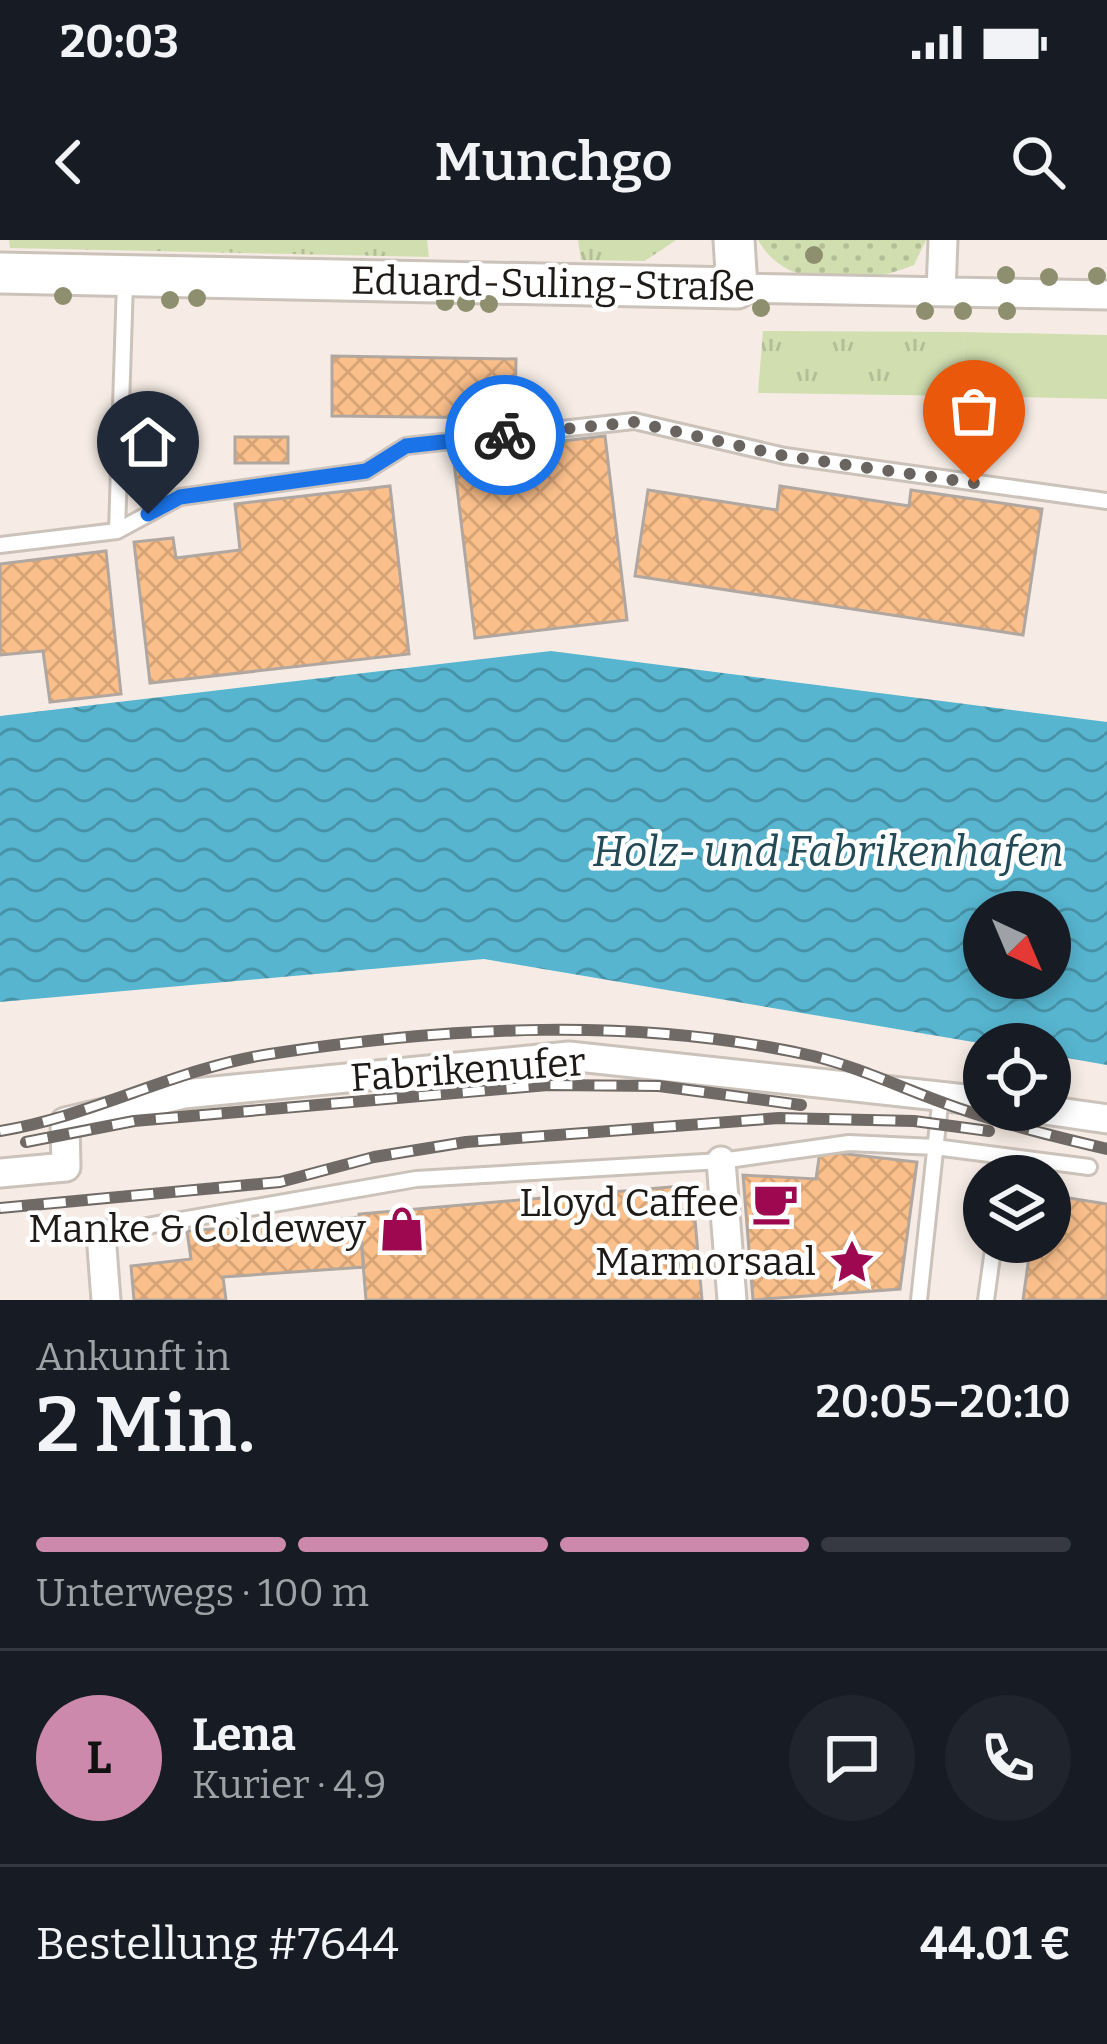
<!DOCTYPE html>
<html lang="de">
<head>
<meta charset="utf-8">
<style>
  :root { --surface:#171b24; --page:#20242c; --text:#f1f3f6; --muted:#9ea1a6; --line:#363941; --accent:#cc89ac }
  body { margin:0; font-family:Bitter,serif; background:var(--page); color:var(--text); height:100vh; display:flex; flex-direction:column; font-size:45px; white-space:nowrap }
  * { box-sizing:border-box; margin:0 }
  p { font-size:39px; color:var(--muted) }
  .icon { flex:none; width:66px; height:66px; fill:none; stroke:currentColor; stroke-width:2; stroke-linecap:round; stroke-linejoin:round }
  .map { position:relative; height:1060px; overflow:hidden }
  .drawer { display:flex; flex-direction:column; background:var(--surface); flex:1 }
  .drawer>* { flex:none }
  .needle { width:78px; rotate:136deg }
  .controls { position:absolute; left:963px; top:651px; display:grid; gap:24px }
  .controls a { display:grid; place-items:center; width:108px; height:108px; border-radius:50%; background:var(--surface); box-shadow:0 6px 18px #0003; font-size:60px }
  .pin { position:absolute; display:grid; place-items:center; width:102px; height:102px; color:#fff; margin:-123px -51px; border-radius:50% 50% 50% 0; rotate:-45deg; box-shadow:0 0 12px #0007 }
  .pin .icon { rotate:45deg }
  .courier { position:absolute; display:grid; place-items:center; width:120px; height:120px; margin:-60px; border:9px solid #1a73e8; border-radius:50%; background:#fff; color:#222; box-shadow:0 3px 15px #0007 }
  .overview em { font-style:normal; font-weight:600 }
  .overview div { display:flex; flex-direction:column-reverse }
  .overview { display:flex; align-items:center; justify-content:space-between; height:204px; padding:0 36px }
  h1 { font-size:78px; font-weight:600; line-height:90px }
  .bar { display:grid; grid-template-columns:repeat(4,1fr); gap:18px 12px; align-content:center; height:144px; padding:0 36px }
  .bar i { height:15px; border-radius:9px; background:var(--line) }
  .bar .selected { background:var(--accent) }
  .bar p { grid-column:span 4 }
  .line { display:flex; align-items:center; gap:30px; padding:0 36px; border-top:3px solid var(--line) }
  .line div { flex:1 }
  .round { display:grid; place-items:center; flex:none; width:126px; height:126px; border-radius:63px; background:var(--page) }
  .status { display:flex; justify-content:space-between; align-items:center; height:84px; padding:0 60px; background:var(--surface); direction:ltr }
  .status svg { height:33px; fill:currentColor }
  header { display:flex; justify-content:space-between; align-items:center; height:156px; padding:0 36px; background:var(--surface); font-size:54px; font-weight:600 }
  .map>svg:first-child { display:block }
  .grass { fill:url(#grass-tufts) }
  .park { fill:url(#park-dots) }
  .pitch { fill:#d1deb0 }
  .water { fill:url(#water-waves); fill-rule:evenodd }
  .building { fill:url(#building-cross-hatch); stroke:#b0a7a0; stroke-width:3 }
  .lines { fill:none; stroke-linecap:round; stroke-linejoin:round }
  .lane-casing { stroke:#cbc2ba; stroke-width:20 }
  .street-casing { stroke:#cbc2ba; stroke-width:33 }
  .secondary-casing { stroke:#cbc2ba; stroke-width:45 }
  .lane { stroke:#fff; stroke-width:14 }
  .street { stroke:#fff; stroke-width:27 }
  .secondary { stroke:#fff; stroke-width:39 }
  .rail-casing { stroke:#706a66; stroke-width:12 }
  .rail { stroke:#fff; stroke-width:8; stroke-dasharray:22; stroke-linecap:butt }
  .tree { fill:#8e8f6f }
  .done { stroke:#69645f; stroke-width:12; stroke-dasharray:0 21.6 }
  .route { stroke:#1a73e8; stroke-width:15 }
  .labels { text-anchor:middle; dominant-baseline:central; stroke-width:9; stroke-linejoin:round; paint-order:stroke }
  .street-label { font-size:39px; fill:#1d1a17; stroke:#fff }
  .poi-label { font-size:39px; fill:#1d1a17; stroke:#fff; text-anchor:end }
  .water-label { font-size:42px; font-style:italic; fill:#224b57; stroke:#fff }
</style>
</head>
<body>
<div class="status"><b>20:03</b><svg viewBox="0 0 49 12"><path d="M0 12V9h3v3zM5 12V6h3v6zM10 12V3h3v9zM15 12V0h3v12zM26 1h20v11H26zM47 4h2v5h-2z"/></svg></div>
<header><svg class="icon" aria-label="back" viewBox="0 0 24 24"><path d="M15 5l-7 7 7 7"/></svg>Munchgo<svg class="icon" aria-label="search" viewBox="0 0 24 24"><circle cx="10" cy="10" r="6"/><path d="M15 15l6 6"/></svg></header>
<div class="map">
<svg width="1107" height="1060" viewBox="0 0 1107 1060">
  <defs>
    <pattern id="grass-tufts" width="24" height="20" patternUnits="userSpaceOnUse" patternTransform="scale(3)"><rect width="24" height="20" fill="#d1deb0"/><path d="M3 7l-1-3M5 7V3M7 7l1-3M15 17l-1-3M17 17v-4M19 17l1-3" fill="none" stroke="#b3be97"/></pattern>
    <pattern id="park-dots" width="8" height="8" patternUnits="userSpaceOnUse" patternTransform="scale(3)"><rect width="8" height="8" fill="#d1deb0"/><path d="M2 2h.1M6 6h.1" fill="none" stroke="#b3be97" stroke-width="1.8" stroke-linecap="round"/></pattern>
    <pattern id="water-waves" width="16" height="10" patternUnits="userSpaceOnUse" patternTransform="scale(3)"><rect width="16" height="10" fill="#57b5cf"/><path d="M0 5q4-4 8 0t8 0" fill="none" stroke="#4792a7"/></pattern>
    <pattern id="building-cross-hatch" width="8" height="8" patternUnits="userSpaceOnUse" patternTransform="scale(3)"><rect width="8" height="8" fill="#fabf8b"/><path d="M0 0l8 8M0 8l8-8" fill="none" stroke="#d6a477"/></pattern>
  </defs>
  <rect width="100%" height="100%" fill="#f6ece5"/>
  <path class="grass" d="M9 0H427L429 17 10 8Z
    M578 0H676L645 21 581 20Z
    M763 91 964 92 963 156 758 153Z"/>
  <path class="park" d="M758 0H926L914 25C865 45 787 53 758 0Z"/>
  <path class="pitch" d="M964 92 1107 95V159L963 156Z"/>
  <path class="water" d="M551 411 1107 482V825L1050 815V804H985L484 719 0 762V476ZM984 672H1050V738H984Z"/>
  <path class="building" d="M332 116 516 119 515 178 332 176Z
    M605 196 627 380 475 398 453 214Z
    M235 197H288V223H235Z
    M390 246 409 414 150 443 134 302 173 298 176 318 240 310 235 264Z
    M780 246 909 266 911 250 1042 269 1023 395 635 336 648 250 777 270Z
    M106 311 121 454 50 462 43 411 0 415V324Z
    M820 911 917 922 900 1049 753 1060 743 935 816 939Z
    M692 945 702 1060H366L359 974Z
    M1050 955 1107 964V1060H1023L1031 1002H1050Z
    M359 977 364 1027 223 1037 226 1060H134L131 1026 191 1019 187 991Z"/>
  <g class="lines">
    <g class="lane-casing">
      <path id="lane" d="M117 291 125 42
        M0 305 117 291 180 257 366 231 406 206 634 181 785 216 1107 261
        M1002 936 1005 916
        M101 994 416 939 721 921 849 903 935 907 1089 927
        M919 1060 941 855
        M986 1060 994 1002"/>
    </g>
    <g class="street-casing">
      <path id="street" d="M737 48 1107 55
        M941 52 943 0
        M1045 870 1107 879
        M721 921 732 1060
        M0 933 66 927 65 882 184 854 569 816 984 861
        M101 994 106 1060"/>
    </g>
    <g class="secondary-casing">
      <path id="secondary" d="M0 33 737 48 734 0"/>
    </g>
    <use href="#lane" class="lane"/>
    <use href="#street" class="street"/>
    <use href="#secondary" class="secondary"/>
    <g class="rail-casing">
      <path id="rail" d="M0 891C93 876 177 828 270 814 448 787 636 776 813 816 862 828 910 852 958 868 1007 885 1057 897 1107 909
        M26 902 134 881 548 845 659 846 801 865
        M0 968 280 942 374 917 466 902 779 878 914 881 989 891"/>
    </g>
    <use href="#rail" class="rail"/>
  </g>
  <g class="tree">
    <circle cx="814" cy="15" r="9"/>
    <circle cx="1006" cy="35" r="9"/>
    <circle cx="1097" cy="36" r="9"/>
    <circle cx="1049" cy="37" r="9"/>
    <circle cx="63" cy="56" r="9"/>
    <circle cx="197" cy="58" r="9"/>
    <circle cx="170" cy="60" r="9"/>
    <circle cx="445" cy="62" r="9"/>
    <circle cx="466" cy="63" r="9"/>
    <circle cx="489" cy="64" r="9"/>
    <circle cx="761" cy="68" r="9"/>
    <circle cx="925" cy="71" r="9"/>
    <circle cx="963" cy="71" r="9"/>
    <circle cx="1007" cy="71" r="9"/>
  </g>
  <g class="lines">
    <path class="done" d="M505 195 634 182 785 216 974 243"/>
    <path class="route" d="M148 274 180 257 366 231 406 206 505 195"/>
  </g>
  <defs>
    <g id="cafe-bare" transform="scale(3.6)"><path d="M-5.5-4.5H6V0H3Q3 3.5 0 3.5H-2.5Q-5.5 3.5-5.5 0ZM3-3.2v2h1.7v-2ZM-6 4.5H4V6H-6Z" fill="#9e0851" stroke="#fff" stroke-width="2.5" paint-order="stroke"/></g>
    <g id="shop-bare" transform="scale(3.6)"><path d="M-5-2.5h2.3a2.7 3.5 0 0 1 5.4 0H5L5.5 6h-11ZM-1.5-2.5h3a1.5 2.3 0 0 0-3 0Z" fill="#9e0851" stroke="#fff" stroke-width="2.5" paint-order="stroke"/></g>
    <g id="sight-bare" transform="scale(3.6)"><path d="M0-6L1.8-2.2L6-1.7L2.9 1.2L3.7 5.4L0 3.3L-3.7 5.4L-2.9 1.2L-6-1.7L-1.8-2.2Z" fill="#9e0851" stroke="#fff" stroke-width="2.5" paint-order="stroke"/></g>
  </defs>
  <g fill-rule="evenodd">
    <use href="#cafe-bare" x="775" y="963"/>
    <use href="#shop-bare" x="402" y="989"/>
    <use href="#sight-bare" x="852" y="1022"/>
  </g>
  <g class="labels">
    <g class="street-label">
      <text transform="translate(553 44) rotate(1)">Eduard-Suling-Straße</text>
      <text transform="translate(468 830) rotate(-4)">Fabrikenufer</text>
    </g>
    <g class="poi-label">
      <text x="739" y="963">Lloyd Caffee</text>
      <text x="366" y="989">Manke &amp; Coldewey</text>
      <text x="816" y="1022">Marmorsaal</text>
    </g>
    <g class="water-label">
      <text x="828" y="612">Holz- und Fabrikenhafen</text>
    </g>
  </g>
</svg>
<div class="controls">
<a><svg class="needle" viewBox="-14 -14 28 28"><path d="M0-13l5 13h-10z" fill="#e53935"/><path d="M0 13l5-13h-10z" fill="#9ea1a6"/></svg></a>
<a><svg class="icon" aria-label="locate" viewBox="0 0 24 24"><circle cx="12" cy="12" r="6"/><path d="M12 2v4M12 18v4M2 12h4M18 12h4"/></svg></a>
<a><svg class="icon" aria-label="layers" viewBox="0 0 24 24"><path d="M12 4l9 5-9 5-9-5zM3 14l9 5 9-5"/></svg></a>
</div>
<div class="pin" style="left:974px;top:243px;background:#ea580c"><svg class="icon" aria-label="bag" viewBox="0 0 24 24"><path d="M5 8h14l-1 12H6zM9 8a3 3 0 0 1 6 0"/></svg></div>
<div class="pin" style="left:148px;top:274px;background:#1f2937"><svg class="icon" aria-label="home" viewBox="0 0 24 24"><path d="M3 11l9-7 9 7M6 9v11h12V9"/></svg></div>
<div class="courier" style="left:505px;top:195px"><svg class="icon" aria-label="bike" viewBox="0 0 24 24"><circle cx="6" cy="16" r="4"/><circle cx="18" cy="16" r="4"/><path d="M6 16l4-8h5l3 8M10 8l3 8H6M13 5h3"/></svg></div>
</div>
<section class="drawer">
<div class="overview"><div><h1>2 Min.</h1><p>Ankunft in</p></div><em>20:05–20:10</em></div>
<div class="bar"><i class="selected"></i><i class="selected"></i><i class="selected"></i><i></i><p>Unterwegs · 100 m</p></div>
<div class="line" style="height:216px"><b class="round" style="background:var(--accent);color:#111">L</b><div><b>Lena</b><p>Kurier · 4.9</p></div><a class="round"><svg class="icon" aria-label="chat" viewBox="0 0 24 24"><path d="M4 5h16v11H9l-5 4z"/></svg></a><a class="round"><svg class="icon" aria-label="phone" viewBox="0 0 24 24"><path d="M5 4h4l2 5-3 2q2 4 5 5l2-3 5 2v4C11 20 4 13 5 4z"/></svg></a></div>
<div class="line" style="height:156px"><div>Bestellung #7644</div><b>44.01 €</b></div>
</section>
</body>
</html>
